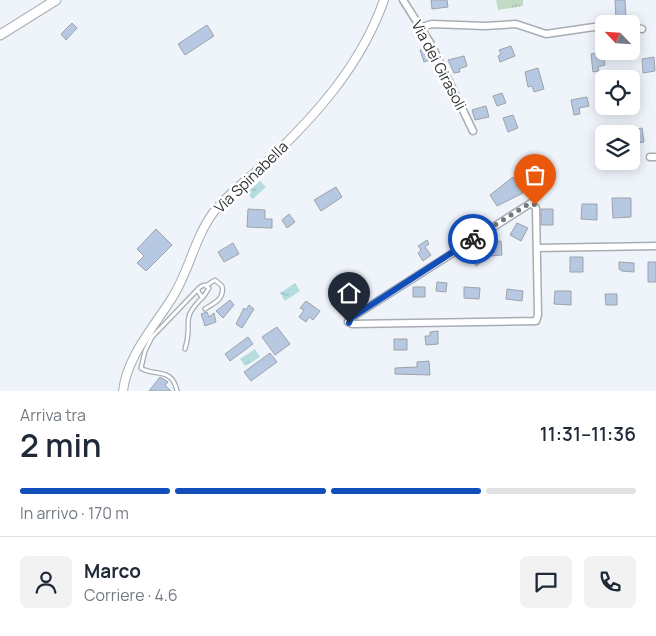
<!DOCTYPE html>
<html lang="it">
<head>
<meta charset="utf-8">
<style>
  :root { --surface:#fff; --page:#f2f2f3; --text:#1f2937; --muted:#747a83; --line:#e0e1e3; --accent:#124eb9 }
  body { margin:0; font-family:Manrope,sans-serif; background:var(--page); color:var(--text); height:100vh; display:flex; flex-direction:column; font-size:19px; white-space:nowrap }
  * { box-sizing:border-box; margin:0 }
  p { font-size:16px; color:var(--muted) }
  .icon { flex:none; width:28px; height:28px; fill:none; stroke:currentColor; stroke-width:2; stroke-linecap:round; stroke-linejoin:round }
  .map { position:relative; height:391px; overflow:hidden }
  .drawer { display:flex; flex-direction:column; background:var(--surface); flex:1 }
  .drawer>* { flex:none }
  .needle { width:32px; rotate:295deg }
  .controls { position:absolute; left:595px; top:15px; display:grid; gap:10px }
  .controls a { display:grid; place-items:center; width:45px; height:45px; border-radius:8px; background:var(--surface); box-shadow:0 2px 12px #0003; font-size:25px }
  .pin { position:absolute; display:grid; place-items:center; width:42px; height:42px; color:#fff; margin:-51px -21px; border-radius:50% 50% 50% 0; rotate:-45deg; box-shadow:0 0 5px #0007 }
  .pin .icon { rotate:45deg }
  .courier { position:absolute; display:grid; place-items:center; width:50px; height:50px; margin:-25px; border:4px solid #124eb9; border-radius:50%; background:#fff; color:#222; box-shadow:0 1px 6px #0007 }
  .summary em { font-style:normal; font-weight:600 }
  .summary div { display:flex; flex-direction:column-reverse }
  .summary { display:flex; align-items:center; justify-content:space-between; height:85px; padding:0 20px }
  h1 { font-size:32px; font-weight:600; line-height:38px }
  .bar { display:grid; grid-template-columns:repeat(4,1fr); gap:8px 5px; align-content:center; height:60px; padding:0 20px }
  .bar i { height:6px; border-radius:4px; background:var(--line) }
  .bar .on { background:var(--accent) }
  .bar p { grid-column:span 4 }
  .line { display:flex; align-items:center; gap:12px; padding:0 20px; border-top:1px solid var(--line) }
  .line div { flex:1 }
  .round { display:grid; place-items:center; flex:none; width:52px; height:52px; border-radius:8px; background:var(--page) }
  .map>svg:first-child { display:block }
  .grass { fill:url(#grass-tufts) }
  .water { fill:url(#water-ripples) }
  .building { fill:#b7c9e2; stroke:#9ea2a9 }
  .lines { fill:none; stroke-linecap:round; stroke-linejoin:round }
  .service-casing { stroke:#a8acb3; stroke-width:5.5 }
  .minor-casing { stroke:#a8acb3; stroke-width:9 }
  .tertiary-casing { stroke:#a8acb3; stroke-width:10 }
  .secondary-casing { stroke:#a8acb3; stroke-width:11 }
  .service { stroke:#fff; stroke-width:3 }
  .minor { stroke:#fff; stroke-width:6 }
  .tertiary { stroke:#fff; stroke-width:8 }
  .secondary { stroke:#fff; stroke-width:9 }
  .done { stroke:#74777b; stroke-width:5; stroke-dasharray:0 9 }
  .route { stroke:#124eb9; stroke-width:6 }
  .labels { text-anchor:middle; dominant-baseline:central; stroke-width:5; stroke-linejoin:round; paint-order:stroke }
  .street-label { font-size:15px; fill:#313336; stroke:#fff }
</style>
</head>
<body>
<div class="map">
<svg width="656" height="391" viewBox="0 0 656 391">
  <defs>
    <pattern id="grass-tufts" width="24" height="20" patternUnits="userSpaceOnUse" patternTransform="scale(1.25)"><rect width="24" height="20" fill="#c1dac4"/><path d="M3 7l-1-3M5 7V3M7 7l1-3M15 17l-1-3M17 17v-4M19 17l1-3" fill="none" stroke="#a6bca9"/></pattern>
    <pattern id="water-ripples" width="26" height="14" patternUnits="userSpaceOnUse" patternTransform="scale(1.25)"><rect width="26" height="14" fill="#b5dcdf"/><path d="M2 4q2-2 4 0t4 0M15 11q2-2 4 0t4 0" fill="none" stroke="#9cbdc0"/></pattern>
  </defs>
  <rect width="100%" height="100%" fill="#eff4fb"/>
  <path class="grass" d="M496 0H523V6L498 10Z"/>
  <path class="water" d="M260 181 266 187 253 199 247 193Z
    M295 283 300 291 285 301 280 293Z
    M255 349 260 357 245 366 240 359Z"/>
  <path class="building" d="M431 0H447L448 7 432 9Z
    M615 0H625L626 18H616Z
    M72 23 77 28 66 40 61 34Z
    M207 25 214 36 185 55 178 44Z
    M511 46 515 56 500 62 498 56 501 54 499 50Z
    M427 47 433 59 424 62 420 50Z
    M603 52 605 65 598 67 599 71 593 72 591 54Z
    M464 56 467 66 459 69 460 72 454 73 448 60Z
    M654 57 655 71 643 73 642 59Z
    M538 68 544 89 534 92 532 86 528 87 525 72Z
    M502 93 506 103 497 106 493 96Z
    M587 97 589 106 579 108 580 114 574 115 571 100Z
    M486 106 489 117 475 120 472 110Z
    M513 115 518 128 508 132 503 118Z
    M642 128 644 142 632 144 630 130Z
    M513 177 523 193 497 206 490 195Z
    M336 187 342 197 321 211 314 200Z
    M612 198H631V217L613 218Z
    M582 204H597V220L581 219Z
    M248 209 265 210V219H272V228L247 227Z
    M541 209H553V225H541Z
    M289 214 295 222 287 228 282 220Z
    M464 223 470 232 455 241 450 232Z
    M517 223 528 228 521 241 510 235Z
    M156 229 172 245 146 271 137 263 144 256 137 249Z
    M427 240 429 244 425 247 431 255 423 261 418 253 421 250 418 246Z
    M501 241 502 255 490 256V242Z
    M233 243 239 254 224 262 218 252Z
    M482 246 489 257 476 266 469 255Z
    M570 257H583V272H570Z
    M619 262 634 263V272L622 271 619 269Z
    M648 262H656V282H648Z
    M437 282 447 283 446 292 436 291Z
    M413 287H425V297H413Z
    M464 287 480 288 479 299 464 298Z
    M507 289 523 291 522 301 506 299Z
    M555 291H571V305L554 304Z
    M605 294H617V305H606Z
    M230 300 234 305 223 318 216 311Z
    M306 301 320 311 313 320 309 317 306 322 299 317 304 310 300 308Z
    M249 305 254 309 242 328 236 324 244 308 246 310Z
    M207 312 209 317 214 313 216 322 205 326 201 314Z
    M277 327 290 344 275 355 262 337Z
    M438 331V344L426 345 425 336H430V332Z
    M248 337 253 344 230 361 225 354Z
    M394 339H407V350H394Z
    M270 353 277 362 251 381 244 372Z
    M429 361 430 375 395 374V368L417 367V362Z
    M160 377 168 382 165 385 171 391H149Z"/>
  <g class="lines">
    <g class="service-casing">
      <path id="service" d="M205 309C214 303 225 299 222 286L215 280 207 285
        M148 335 152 337 200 287 204 285 209 288 204 296H201L198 291
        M152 337 145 351 141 368C153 377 172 366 177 391
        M185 349C194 321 178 321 204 296"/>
    </g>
    <g class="minor-casing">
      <path id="minor" d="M403 0 431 44 473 131
        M631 26 642 29
        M421 27 432 24 485 26 516 24 546 34 594 27 604 29
        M650 157H656
        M531 203 536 208 538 315 536 321 352 324 348 322 351 318Z
        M537 248 656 246"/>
    </g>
    <g class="tertiary-casing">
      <path id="tertiary" d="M123 391C127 356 154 327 172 298 189 272 194 239 213 213 228 193 250 178 268 161 317 114 361 65 384 0"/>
    </g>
    <g class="secondary-casing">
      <path id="secondary" d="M0 35 56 0"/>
    </g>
    <use href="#service" class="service"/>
    <use href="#minor" class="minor"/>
    <use href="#tertiary" class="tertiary"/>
    <use href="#secondary" class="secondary"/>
  </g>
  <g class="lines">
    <path class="done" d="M473 239 527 205 532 203 535 205"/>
    <path class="route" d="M349 323 351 318 473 239"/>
  </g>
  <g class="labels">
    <g class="street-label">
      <text transform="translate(439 65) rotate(62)">Via dei Girasoli</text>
      <text transform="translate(251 177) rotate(-44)">Via Spinabella</text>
    </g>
  </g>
</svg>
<div class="controls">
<a><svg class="needle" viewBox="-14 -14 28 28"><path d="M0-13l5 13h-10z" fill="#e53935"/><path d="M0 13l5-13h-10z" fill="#747a83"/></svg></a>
<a><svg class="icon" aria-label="locate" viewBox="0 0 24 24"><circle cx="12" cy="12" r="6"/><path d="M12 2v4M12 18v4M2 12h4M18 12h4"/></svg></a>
<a><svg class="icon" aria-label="layers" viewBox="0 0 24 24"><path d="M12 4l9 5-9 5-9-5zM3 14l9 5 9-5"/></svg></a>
</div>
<div class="pin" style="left:535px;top:205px;background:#ea580c"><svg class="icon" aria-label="bag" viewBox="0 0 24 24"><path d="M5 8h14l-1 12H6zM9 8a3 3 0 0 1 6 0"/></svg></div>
<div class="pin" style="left:349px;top:323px;background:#1f2937"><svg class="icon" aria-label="home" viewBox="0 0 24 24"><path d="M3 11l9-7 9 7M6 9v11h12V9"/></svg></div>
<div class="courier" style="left:473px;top:239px"><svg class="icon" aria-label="bike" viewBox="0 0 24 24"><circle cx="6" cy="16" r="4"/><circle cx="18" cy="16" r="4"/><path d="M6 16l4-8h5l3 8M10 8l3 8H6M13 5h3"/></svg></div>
</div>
<section class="drawer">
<div class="summary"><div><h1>2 min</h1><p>Arriva tra</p></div><em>11:31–11:36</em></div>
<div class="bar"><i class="on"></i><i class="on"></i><i class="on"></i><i></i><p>In arrivo · 170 m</p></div>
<div class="line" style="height:90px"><a class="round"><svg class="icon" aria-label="person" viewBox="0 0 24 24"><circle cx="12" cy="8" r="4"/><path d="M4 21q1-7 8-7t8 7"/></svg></a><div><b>Marco</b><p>Corriere · 4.6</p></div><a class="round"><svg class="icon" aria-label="chat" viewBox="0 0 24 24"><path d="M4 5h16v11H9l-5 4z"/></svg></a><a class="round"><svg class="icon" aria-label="phone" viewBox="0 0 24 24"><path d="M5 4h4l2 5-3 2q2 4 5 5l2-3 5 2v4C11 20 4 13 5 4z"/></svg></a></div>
</section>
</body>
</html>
